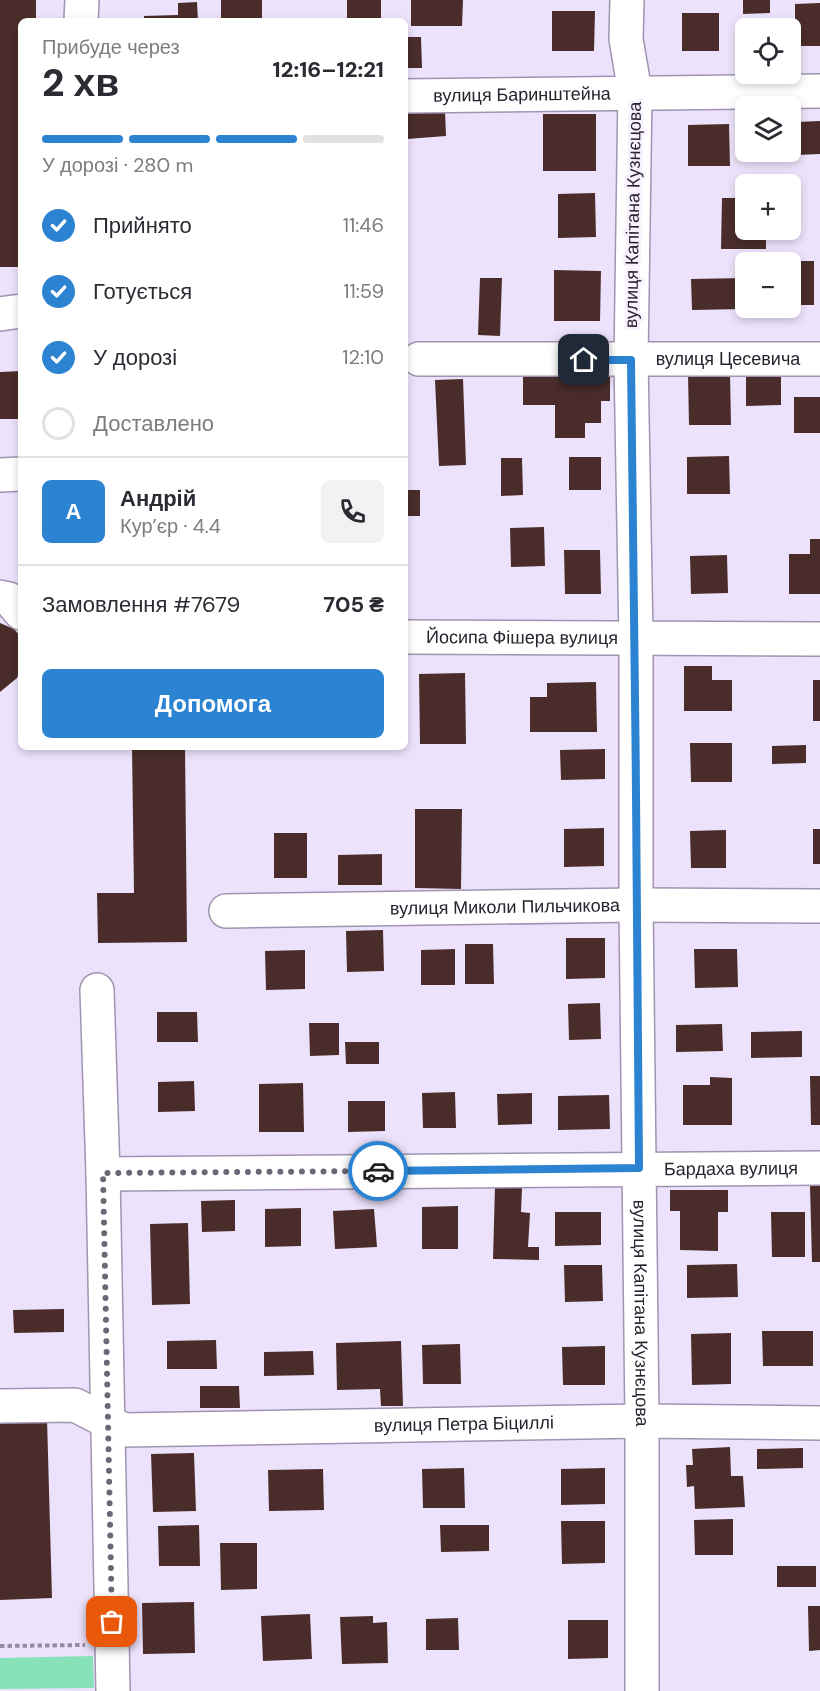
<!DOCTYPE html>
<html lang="uk">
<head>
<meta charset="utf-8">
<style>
  :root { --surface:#fff; --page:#f2f2f3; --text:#2b2b33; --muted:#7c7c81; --line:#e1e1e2; --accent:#2b83d1 }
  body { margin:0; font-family:"DM Sans",sans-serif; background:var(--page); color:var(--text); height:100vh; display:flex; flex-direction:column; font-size:22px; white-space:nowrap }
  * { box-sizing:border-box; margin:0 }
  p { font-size:20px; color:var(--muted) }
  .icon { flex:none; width:33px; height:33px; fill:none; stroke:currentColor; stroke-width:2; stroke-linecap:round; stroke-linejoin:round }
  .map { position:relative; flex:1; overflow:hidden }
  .drawer { position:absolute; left:18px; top:18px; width:390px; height:732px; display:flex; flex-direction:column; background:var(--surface); border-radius:9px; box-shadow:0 3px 9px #0003 }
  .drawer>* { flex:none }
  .controls { position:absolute; left:735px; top:18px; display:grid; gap:12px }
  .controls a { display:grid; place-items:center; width:66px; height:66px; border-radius:9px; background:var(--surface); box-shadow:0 3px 9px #0003; font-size:30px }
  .pin { position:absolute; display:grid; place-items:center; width:51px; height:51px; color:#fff; margin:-26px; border-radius:12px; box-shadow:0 3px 9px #0006 }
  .courier { position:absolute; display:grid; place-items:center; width:60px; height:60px; margin:-30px; border:4px solid #2b83d1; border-radius:50%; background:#fff; color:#222; box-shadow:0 2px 8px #0007 }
  .overview em { font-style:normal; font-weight:800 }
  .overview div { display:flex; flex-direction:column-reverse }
  .overview { display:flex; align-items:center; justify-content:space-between; height:102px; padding:0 24px }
  h1 { font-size:39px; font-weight:800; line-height:45px }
  .bar { display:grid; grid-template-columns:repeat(4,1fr); gap:9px 6px; align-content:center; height:72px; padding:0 24px }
  .bar i { height:8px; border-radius:4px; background:var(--line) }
  .bar .active { background:var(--accent) }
  .bar p { grid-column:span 4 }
  .line { display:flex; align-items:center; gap:15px; padding:0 24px; border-top:2px solid var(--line) }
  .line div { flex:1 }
  .round { display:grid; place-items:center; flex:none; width:63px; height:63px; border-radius:9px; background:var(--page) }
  ol { padding:0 24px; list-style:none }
  li { display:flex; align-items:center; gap:18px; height:66px }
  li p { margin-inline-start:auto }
  li .icon { padding:6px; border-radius:50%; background:var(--accent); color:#fff; stroke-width:4 }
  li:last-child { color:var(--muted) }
  li i { width:33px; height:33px; border:3px solid var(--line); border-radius:50% }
  .primary-button { display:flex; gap:12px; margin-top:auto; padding:12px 24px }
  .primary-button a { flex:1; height:69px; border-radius:9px; background:var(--accent); color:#fff; font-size:24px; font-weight:800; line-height:69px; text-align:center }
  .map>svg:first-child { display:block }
  .green { fill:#87e2b9 }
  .building { fill:#4a2d2a }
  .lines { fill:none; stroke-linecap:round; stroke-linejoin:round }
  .minor-casing { stroke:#a094b1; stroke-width:36 }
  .path { stroke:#948c9f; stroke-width:4; stroke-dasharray:4.5 3; stroke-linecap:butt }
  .minor { stroke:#fff; stroke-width:33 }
  .done { stroke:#6d6676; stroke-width:6; stroke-dasharray:0 10.8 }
  .route { stroke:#2b83d1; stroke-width:8 }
  .labels { text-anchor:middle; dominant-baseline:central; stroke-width:6; stroke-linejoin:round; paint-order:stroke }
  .street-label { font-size:18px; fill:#28232f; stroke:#f8f2ff }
</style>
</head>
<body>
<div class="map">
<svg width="820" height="1691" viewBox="0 0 820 1691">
  <rect width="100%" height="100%" fill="#ede2fb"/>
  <path class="green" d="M93 1656 94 1688 0 1689V1658Z"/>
  <path class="building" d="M0 0H36V21H21V267H0Z
    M221 0H262V21H221Z
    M347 0H381V21H347Z
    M411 0H463L462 26H411Z
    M743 0H770V13L743 14Z
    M197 2 198 21H144V16L178 15V3Z
    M820 3V46H795V4Z
    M552 11H595L594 51H552Z
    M682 13H719V51H682Z
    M405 37H421L422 68H405Z
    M445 110 446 136 407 139 405 113Z
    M543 114H596V171H543Z
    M820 121V154L796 155V122Z
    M729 124 730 166H688V125Z
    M595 193 596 237 558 238V194Z
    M722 198H746V230H766V249H721Z
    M790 261H814V305H790Z
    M554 270 601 271 600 321H554Z
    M480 278H502L500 336 478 335Z
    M744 278V309L692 310 691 279Z
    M21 371V419H0V372Z
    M688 374H730L731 425H689Z
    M523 376H610V401H601V423H585V438H555V405H523Z
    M746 377H781V405L746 406Z
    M463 379 466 465 439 466 435 380Z
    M794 397H820V433H794Z
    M729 456 730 494H687V457Z
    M569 457H601V490H569Z
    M501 458H522L523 495 501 496Z
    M405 490H420V516H405Z
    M544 527 545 566 511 567 510 528Z
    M810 539H820V594H789V554H810Z
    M564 550H600L601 594H565Z
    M727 555 728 593 691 594 690 556Z
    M0 623 14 629 21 637V669L17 678 0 692Z
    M684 666H712V680H732V711H684Z
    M465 673 466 744H420L419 674Z
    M813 680H820V721H813Z
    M596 682 597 732H530V697H547V683Z
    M690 743H732V782H691Z
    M806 745V763L772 764V746Z
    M132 747H185L187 942 98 943 97 893H134Z
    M605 749V779L561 780 560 750Z
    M415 809H462L461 889 415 888Z
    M604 828V866L564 867V829Z
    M813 829H820V864H813Z
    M726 830V868H691L690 831Z
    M274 833H307V878H274Z
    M382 854V885H338V855Z
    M383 930 384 971 347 972 346 931Z
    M566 938H605V978L566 979Z
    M465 944H493L494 984H465Z
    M455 949V985H421V950Z
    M694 949H737L738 987 695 988Z
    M305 950V989L266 990 265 951Z
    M600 1003 601 1039 569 1040 568 1004Z
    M157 1012H197L198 1042H157Z
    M309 1023H339V1055L310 1056Z
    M722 1024 723 1051 676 1052V1025Z
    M802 1031V1057L751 1058V1032Z
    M345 1042H379V1064H346Z
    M810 1076H820V1125H811Z
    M710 1077 732 1078V1125H683V1085H710Z
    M194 1081 195 1111 158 1112V1082Z
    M303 1083 304 1132H259V1084Z
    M455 1092 456 1128H423L422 1093Z
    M532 1093V1124L498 1125 497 1094Z
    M609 1095 610 1129 558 1130V1096Z
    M348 1101H385V1131L348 1132Z
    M810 1186H820V1262H812Z
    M495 1187 522 1188 521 1212 530 1213 528 1247H539V1260L493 1259Z
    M670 1190H728V1212H718V1251L680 1250V1211H670Z
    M235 1200V1231L202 1232 201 1201Z
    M458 1206V1249H422V1207Z
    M301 1208V1246L265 1247V1209Z
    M374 1209 377 1247 335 1249 333 1211Z
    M555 1212H601V1245L555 1246Z
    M771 1212H805V1257H772Z
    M188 1223 190 1304 152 1305 150 1224Z
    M737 1264 738 1297 687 1298V1265Z
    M564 1265H602L603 1301 565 1302Z
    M64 1309V1332L14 1333 13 1310Z
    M762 1331H813V1366H763Z
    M731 1333V1384L692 1385 691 1334Z
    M216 1340 217 1369H167V1341Z
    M401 1341 403 1406H381L380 1389 337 1390 336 1343Z
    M460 1344 461 1384H423L422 1345Z
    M605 1346V1385H563L562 1347Z
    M313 1351 314 1375 264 1376V1352Z
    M200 1386H239L240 1408H200Z
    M47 1419 52 1598 0 1600V1420Z
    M730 1447 731 1476H743L745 1507 695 1509 694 1486 687 1487 686 1465H693L692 1449Z
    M803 1448V1468L757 1469V1449Z
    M194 1453 196 1511 153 1512 151 1454Z
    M464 1468 465 1508H423L422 1469Z
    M605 1468V1504L561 1505V1469Z
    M323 1469 324 1510 269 1511 268 1470Z
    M733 1519V1555H695L694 1520Z
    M561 1521H605V1563L562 1564Z
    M199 1525 200 1566H159L158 1526Z
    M440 1525H489V1551L441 1552Z
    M220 1543H257V1589L221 1590Z
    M777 1566H816V1587H777Z
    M194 1602 195 1653 143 1654 142 1603Z
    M808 1606H820V1650L809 1651Z
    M310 1614 312 1659 263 1661 261 1616Z
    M373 1616V1623L387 1622 388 1663 342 1664 340 1617Z
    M458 1618 459 1650H426V1619Z
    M568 1620H608V1658L568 1659Z"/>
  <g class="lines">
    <g class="minor-casing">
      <g id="minor">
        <path id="s1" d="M627 0 626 39 635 92 631 360 636 639V905L642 1421V1691"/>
        <path d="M81 21 82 0"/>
        <path id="s2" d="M405 96 820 91"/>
        <path d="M0 314 21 311"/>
        <path id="s3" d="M419 359H820"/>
        <path d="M0 475 21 474"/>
        <path d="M0 597 9 599 21 613"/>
        <path id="s4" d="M405 637 820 639"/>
        <path id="s5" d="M226 911 636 905 820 906"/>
        <path d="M97 990 103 1174 113 1691"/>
        <path id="s6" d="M103 1174 820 1168"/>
        <path id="s7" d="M0 1406 75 1405 124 1430 642 1421 820 1423"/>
      </g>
    </g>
    <path class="path" d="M0 1646 85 1645"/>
    <use href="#minor" class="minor"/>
  </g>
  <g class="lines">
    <path class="done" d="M112 1622 103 1173 378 1171"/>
    <path class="route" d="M378 1171 639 1168C636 899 636 629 631 360H584"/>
  </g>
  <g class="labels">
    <g class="street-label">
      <text stroke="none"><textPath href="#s2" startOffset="117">вулиця Баринштейна</textPath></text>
      <text transform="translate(633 215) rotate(-89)">вулиця Капітана Кузнєцова</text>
      <text stroke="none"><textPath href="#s3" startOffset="309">вулиця Цесевича</textPath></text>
      <text stroke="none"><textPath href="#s4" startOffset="117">Йосипа Фішера вулиця</textPath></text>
      <text stroke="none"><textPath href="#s5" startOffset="279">вулиця Миколи Пильчикова</textPath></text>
      <text stroke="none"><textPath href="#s6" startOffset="628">Бардаха вулиця</textPath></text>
      <text stroke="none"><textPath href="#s1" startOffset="1314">вулиця Капітана Кузнєцова</textPath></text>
      <text stroke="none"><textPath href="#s7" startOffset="470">вулиця Петра Біциллі</textPath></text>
    </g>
  </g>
</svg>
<div class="controls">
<a><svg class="icon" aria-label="locate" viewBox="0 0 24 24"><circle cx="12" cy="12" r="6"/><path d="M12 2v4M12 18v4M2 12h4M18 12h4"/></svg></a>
<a><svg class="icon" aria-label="layers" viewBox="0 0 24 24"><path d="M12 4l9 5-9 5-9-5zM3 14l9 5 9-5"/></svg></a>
<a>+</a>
<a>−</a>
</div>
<div class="pin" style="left:112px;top:1622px;background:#ea580c"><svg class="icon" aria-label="bag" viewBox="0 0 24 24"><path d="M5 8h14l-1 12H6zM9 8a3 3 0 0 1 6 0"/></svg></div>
<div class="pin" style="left:584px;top:360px;background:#1f2937"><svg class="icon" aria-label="home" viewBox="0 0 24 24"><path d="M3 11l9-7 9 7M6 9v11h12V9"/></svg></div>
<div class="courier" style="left:378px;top:1171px"><svg class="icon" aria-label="car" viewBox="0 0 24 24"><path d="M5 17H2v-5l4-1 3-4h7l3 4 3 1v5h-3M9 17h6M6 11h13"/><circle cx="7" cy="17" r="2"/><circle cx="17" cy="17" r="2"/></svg></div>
<section class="drawer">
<div class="overview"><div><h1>2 хв</h1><p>Прибуде через</p></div><em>12:16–12:21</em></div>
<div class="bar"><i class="active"></i><i class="active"></i><i class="active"></i><i></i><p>У дорозі · 280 m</p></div>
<ol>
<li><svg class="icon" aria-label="check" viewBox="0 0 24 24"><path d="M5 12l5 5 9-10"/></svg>Прийнято<p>11:46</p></li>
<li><svg class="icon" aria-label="check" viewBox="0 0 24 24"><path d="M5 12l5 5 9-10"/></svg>Готується<p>11:59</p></li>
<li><svg class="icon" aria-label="check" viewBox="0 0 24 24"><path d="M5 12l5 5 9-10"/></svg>У дорозі<p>12:10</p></li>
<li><i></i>Доставлено</li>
</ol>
<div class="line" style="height:108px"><b class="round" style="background:var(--accent);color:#fff">А</b><div><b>Андрій</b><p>Кур’єр · 4.4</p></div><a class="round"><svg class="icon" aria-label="phone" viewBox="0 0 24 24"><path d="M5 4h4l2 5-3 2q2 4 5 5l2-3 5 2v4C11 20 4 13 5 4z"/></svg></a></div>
<div class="line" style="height:78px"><div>Замовлення #7679</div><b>705 ₴</b></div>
<div class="primary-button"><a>Допомога</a></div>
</section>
</div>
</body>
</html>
